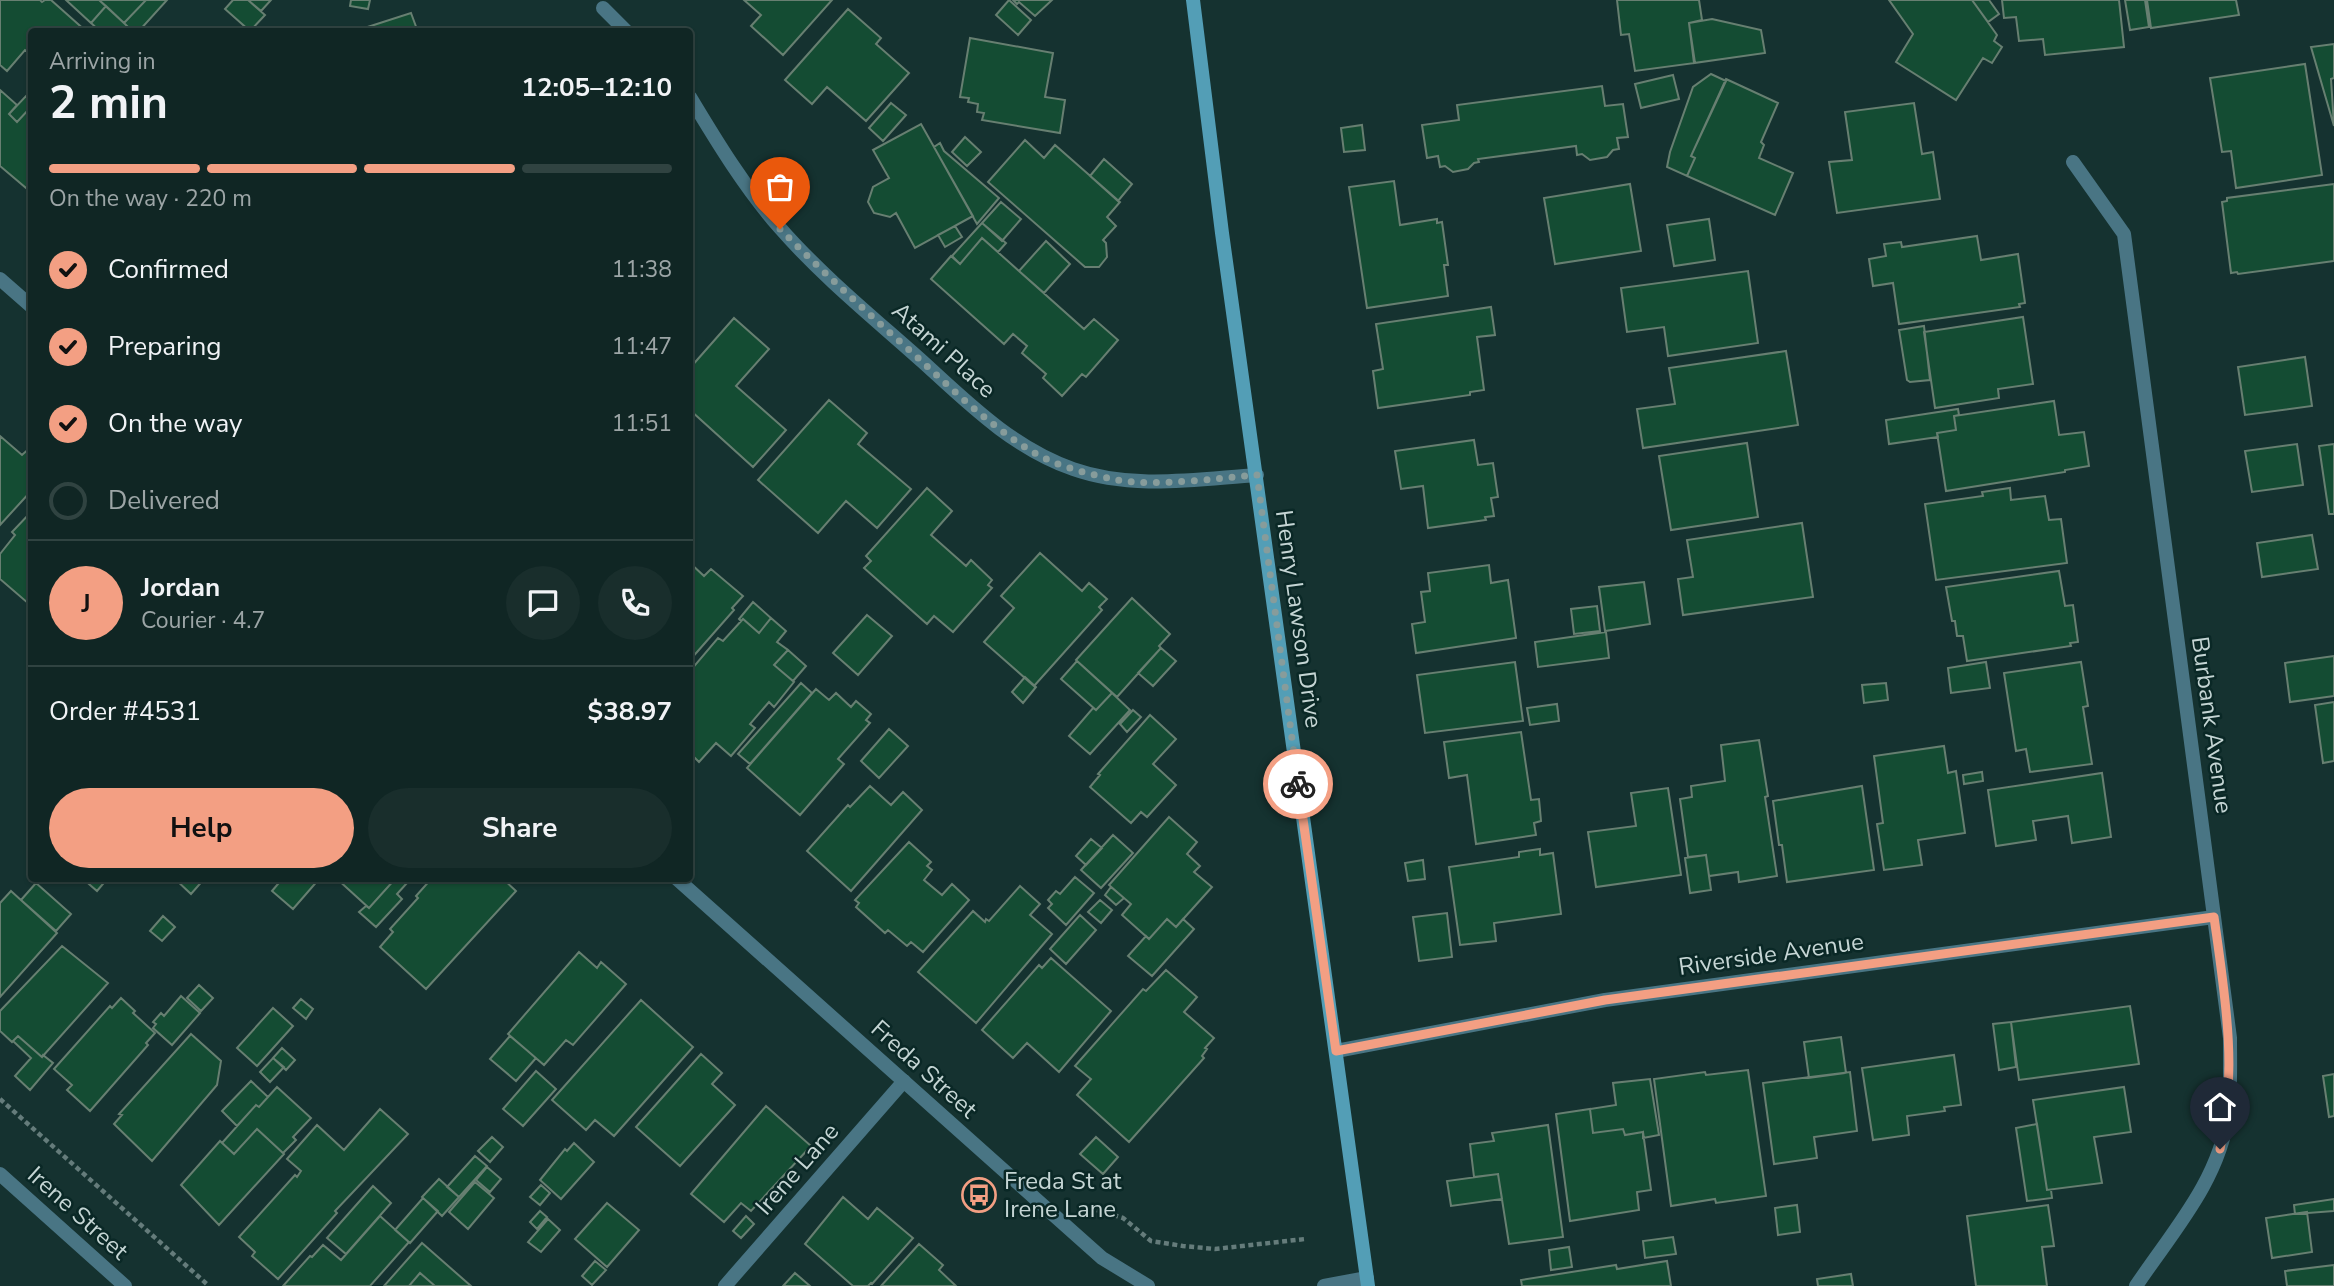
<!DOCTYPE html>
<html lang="en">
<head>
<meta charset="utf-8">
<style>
  :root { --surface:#102624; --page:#192e2c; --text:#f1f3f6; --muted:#9ca5a6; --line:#304341; --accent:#f39f83 }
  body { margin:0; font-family:"Nunito Sans",sans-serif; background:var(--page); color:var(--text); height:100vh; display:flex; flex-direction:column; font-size:26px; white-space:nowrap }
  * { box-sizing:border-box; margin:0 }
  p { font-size:23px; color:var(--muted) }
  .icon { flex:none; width:38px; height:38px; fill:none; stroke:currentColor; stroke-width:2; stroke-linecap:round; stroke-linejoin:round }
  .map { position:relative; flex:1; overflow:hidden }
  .panel { position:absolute; left:28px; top:28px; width:665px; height:854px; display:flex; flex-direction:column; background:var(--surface); border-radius:7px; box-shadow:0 2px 5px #0004,0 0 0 2px var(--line) }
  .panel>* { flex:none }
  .pin { position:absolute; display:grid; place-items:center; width:60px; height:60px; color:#fff; margin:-72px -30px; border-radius:50% 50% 50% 0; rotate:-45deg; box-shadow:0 0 7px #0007 }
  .pin .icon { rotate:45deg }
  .courier { position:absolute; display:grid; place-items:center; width:70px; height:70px; margin:-35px; border:5px solid #f39f83; border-radius:50%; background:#fff; color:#222; box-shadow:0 2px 9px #0007 }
  .head em { font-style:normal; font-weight:700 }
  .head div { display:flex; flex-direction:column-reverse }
  .head { display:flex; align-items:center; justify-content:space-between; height:119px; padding:0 21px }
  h1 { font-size:46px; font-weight:700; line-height:52px }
  .bar { display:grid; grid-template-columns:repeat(4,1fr); gap:10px 7px; align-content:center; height:84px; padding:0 21px }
  .bar i { height:9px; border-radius:5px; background:var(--line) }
  .bar .selected { background:var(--accent) }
  .bar p { grid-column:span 4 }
  .line { display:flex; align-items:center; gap:18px; padding:0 21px; border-top:2px solid var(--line) }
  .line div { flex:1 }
  .round { display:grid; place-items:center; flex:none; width:74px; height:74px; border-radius:37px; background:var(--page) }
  ol { padding:0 21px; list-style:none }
  li { display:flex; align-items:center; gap:21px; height:77px }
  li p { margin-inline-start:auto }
  li .icon { padding:7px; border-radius:50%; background:var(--accent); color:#111; stroke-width:4 }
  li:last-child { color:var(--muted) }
  li i { width:38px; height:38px; border:4px solid var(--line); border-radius:50% }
  .action { display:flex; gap:14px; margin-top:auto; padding:14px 21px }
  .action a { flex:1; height:80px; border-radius:42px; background:var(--accent); color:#111; font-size:28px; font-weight:700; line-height:80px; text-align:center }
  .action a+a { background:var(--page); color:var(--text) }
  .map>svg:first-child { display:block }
  .building { fill:#144c33; stroke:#677f71; stroke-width:2 }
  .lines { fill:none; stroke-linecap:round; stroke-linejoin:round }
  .path { stroke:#657c7b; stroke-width:4.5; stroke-dasharray:5 3.5; stroke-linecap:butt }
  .lane { stroke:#497584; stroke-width:14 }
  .street { stroke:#497584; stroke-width:14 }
  .secondary { stroke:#539eb6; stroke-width:14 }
  .done { stroke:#879c9b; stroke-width:7; stroke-dasharray:0 12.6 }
  .route { stroke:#f39f83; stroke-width:9 }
  .labels { text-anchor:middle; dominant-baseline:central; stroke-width:5; stroke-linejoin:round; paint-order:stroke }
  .street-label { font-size:24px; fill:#c5d5d4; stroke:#0a2826 }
  .poi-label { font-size:24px; fill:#c5d5d4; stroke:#0a2826; text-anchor:start }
</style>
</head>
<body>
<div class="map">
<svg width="2334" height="1286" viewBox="0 0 2334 1286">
  <rect width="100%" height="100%" fill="#153230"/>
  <path class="building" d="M0 0H40L42 2 45 0H51L87 32H32V55L25 50 7 71 0 65Z
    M66 0H99L106 6 91 23Z
    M99 0H146L124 23Z
    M146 0H167L138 32H133L124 23Z
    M233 0H248L265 15 250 31 225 9Z
    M248 0H271L261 11Z
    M351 0H370L368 9 350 6Z
    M744 0H832L783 55 751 26 761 15Z
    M1009 0 1031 20 1018 35 996 15Z
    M1013 0H1052L1035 16 1019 2 1017 4Z
    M1617 0H1699L1702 20 1689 23 1695 63 1635 71 1629 34 1621 35Z
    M1889 0H1972L1997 35 1994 41 2002 47 1992 63 1983 58 1956 100 1896 62 1913 34Z
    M1972 0H1989L1999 14 1988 22Z
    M2002 0H2119L2124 47 2045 55 2043 39 2019 41 2016 17 2004 18Z
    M2125 0H2145L2149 27 2130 30Z
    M2147 0H2236L2239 15 2151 28Z
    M106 6 124 23 133 32H101L91 23Z
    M848 9 881 38 876 44 909 73 866 121 827 87 812 104 785 80Z
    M411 13 418 32H352Z
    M1712 19 1761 30 1765 53 1694 63 1689 23Z
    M970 38 1053 53 1045 97 1065 100 1060 133 982 120 984 113 977 112 978 104 968 102 969 98 960 97Z
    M2334 44V78L2331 79 2334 126 2311 47Z
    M2305 64 2322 175 2236 188 2231 151 2222 152 2210 78Z
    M1711 74 1726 81 1691 156 1695 158 1687 176 1667 167 1670 152 1693 87Z
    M1673 75 1679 99 1641 108 1635 84Z
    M1726 79 1778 103 1761 142 1764 145 1759 158 1793 173 1775 215 1687 176 1695 158 1691 156Z
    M1602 86 1605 106 1623 104 1628 137 1617 138 1619 149 1613 150 1607 157 1590 160 1582 154 1577 155 1576 146 1478 159 1479 162 1474 163 1468 169 1453 172 1445 166 1440 167 1438 156 1427 158 1422 125 1459 120 1457 105Z
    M0 90 17 105 9 114 17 122 29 109 32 111V193L0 166Z
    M26 96 32 101V111L29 109 17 122 9 114Z
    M891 103 906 115 883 141 869 128Z
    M1914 103 1922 154 1933 152 1940 199 1837 213 1829 162 1852 160 1845 112Z
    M921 124 973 216 915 248 896 213 890 217 874 213 868 202 873 187 889 178 873 150Z
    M1362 125 1365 150 1344 152 1341 128Z
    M965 137 981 152 967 166 952 152Z
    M1025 140 1044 158 1055 145 1120 202 1107 217 1116 226 1103 240 1106 243 1107 257 1099 267H1085L988 182Z
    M940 143 944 151 999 198 977 224 934 147Z
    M1104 159 1132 184 1118 201 1090 176Z
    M1394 181 1400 225 1437 219V223L1442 222 1448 265H1444L1448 296 1367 308 1349 187Z
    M1630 184 1641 251 1555 264 1544 198Z
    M2334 184V261L2238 274 2237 272 2231 273 2222 202 2227 201V198Z
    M1001 202 1021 219 1002 241 982 223Z
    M1709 219 1715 260 1674 266 1667 225Z
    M982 223 1006 243 998 252 982 238 960 264 952 256Z
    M955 226 962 237 945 247 938 235Z
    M1977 236 1981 260 2018 254 2025 303 2019 304 2020 307 1899 324 1893 283 1873 286 1869 259 1886 256 1884 244 1901 242 1902 247Z
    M982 238 1084 329 1094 319 1118 340 1086 377 1082 374 1062 396 1043 378 1046 374 1022 353 1027 346 1013 334 1004 344 931 279 951 256 960 264Z
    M1046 241 1070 264 1044 293 1019 271Z
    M1748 271 1758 343 1668 356 1664 327 1627 332 1621 288Z
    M1491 307 1495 335 1477 337 1484 390 1470 392V395L1378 408 1373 371 1383 369 1376 324Z
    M2023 317 2033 384 1998 389 1999 398 1935 408 1924 332Z
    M734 318 769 349 736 386 786 430 753 467 690 410V368Z
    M1924 326 1930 380 1910 382 1907 380 1899 330Z
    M1786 351 1798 425 1643 448 1637 409 1675 404 1669 368Z
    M2305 357 2312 406 2245 415 2238 367Z
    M829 400 867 433 858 444 911 489 877 528 846 501 818 533 758 480Z
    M2054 401 2059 435 2084 432 2089 466 2065 470V472L1946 491 1937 433 1956 430 1954 416Z
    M1958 409 1959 415 1954 416 1956 430 1937 433 1938 437 1889 444 1886 420Z
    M0 436 22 455 32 446V490L0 525Z
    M1474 440 1478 465 1493 463 1498 497 1491 498 1494 516 1485 517 1486 520 1428 528 1423 486 1401 489 1395 451Z
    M1747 443 1758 517 1671 530 1659 456Z
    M2297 444 2303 485 2252 492 2245 451Z
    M2334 444V514H2329L2319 446Z
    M927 488 952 511 931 535 966 566 971 560 992 580 988 585 992 588 953 632 934 616 927 624 864 568 871 561 866 556Z
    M2010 488 2011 500 2045 496 2049 520 2061 519 2067 563 1936 580 1925 504 1983 496 1982 492Z
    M32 511V601L29 604 0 579V554L15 535 12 532Z
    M1802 523 1813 597 1683 615 1678 579 1693 577 1687 540Z
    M2312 535 2318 569 2262 577 2257 543Z
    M1040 553 1082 591 1089 583 1107 599 1099 607 1102 610 1034 686 984 642 1014 608 1001 596Z
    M690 563 704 576 711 569 743 596 732 608 734 610 690 660Z
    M1489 565 1491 583 1508 580 1516 638 1416 653 1412 624 1425 622 1421 592 1430 591 1428 573Z
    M2059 571 2065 606 2073 605 2078 642 2070 643 2071 646 1967 661 1963 636H1957L1955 621H1952L1946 587Z
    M1644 582 1650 624 1605 631 1599 587Z
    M1132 598 1170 634 1159 646 1161 648 1117 697 1076 660Z
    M753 602 771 618 759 633 743 619 741 621 739 619Z
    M1597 606 1600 631 1574 634 1571 609Z
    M867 615 892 636 858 675 833 653Z
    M771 618 786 631 777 642 788 650 774 665 794 682 774 707 769 702 750 724 755 728 731 756 716 743 699 762 690 753V671L718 638 723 641 743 619 759 633Z
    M1606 632 1609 658 1538 667 1535 642Z
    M1161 648 1176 661 1153 686 1138 673Z
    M788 650 806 666 793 681 774 665Z
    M2334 656V696L2290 702 2285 663Z
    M1077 661 1112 693 1096 710 1061 679Z
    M1515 662 1523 721 1425 733 1417 675Z
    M1986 662 1990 688 1951 693 1948 668Z
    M2081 662 2088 706 2083 707 2092 764 2030 772 2026 749 2016 751 2004 673Z
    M1025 677 1036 687 1023 703 1012 692Z
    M801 683 812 693 750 764 738 754Z
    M1886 683 1888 700 1864 703 1862 685Z
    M816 689 829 700 836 693 851 707 856 701 871 714 866 720 870 723 838 759 844 764 800 815 747 768Z
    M1112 693 1130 710 1090 754 1069 736 1093 708 1096 710Z
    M2334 702V761L2323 763 2315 705Z
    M1557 704 1559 721 1530 725 1527 708Z
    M1133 710 1141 717 1127 732 1120 724Z
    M1150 715 1176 739 1153 764 1176 785 1147 817 1141 812 1131 823 1090 787 1100 775 1098 774Z
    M889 729 908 746 879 778 861 761Z
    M1521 732 1531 800 1539 799 1541 821 1534 823 1536 835 1476 844 1467 775 1449 778 1444 742Z
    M1759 740 1768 796 1765 797 1777 876 1739 882 1738 872 1709 876 1706 855 1688 857 1680 799 1692 797 1691 786 1725 781 1721 745Z
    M1944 746 1948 773 1956 771 1965 833 1918 840 1922 865 1884 870 1877 824 1883 823 1874 756Z
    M1982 772 1983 781 1964 784 1963 775Z
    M2102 773 2111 837 2072 843 2068 816 2033 821 2036 840 1996 846 1988 790Z
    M870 786 891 805 903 792 922 810 851 891 807 851 848 805 850 807Z
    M1862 786 1874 870 1787 882 1782 845H1779L1773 801Z
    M1668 788 1681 875 1596 887 1588 832 1636 826 1631 793Z
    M1169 817 1197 842 1187 854 1200 866 1194 872 1212 887 1176 927 1167 919 1149 939 1122 915 1131 904 1109 885Z
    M1113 835 1133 853 1101 888 1081 870Z
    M1091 839 1102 848 1086 865 1076 856Z
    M909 842 931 862 927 866 932 870 924 880 942 895 952 884 969 900 923 952 911 942 907 946 888 930 885 933 856 907 859 903 855 900Z
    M1540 849V855L1553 853 1561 914 1494 923 1496 941 1460 945 1449 867 1519 857V852Z
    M1706 855 1711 890 1690 893 1685 858Z
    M1423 860 1425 879 1408 881 1405 863Z
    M1075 877 1094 893 1066 925 1048 908 1052 904 1048 900 1056 891 1060 894Z
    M82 878H108L97 891Z
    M174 878H205L191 894Z
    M283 878H320L293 909 272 891Z
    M336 878H396L369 908Z
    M396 878H402L407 883 397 894 402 899 376 927 359 912 366 906 369 908Z
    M432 878H502L516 891 426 989 380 947 393 932 390 929 418 898 416 896Z
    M36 883 71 914 56 931 21 900Z
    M1020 886 1040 904 1030 915 1052 934 976 1023 918 972 973 911 985 922 986 919 989 921Z
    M1111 887 1124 898 1116 905 1105 895Z
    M11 891 57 933 0 997V903Z
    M1100 900 1112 910 1101 923 1088 912Z
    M1447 913 1452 957 1419 961 1413 917Z
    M1080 915 1096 930 1066 964 1050 949Z
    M163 916 175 927 162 941 150 931Z
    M1167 919 1176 927 1183 919 1194 929 1152 976 1128 956 1146 936 1149 939Z
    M62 946 108 983 42 1057 18 1036 12 1042 0 1031V1011Z
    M579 952 597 968 601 962 626 984 573 1045 566 1040 544 1065 508 1034Z
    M1051 958 1111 1011 1059 1072 1027 1043 1013 1058 982 1030 1039 965 1042 968Z
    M1166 970 1197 997 1184 1012 1214 1038 1205 1048 1207 1049 1202 1056 1204 1058 1129 1142 1077 1095 1091 1079 1075 1066 1143 989 1146 991Z
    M199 985 213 998 201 1011 187 998Z
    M181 996 200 1013 172 1045 153 1028 156 1024 153 1022 161 1013 164 1016Z
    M121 998 135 1011 133 1013 155 1033 146 1043 148 1045 90 1111 67 1090 72 1085 54 1069 110 1006 112 1008Z
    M301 999 313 1009 306 1019 293 1008Z
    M641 1000 693 1047 614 1136 595 1120 586 1130 552 1100Z
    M2130 1006 2139 1064 2019 1080 2011 1022Z
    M273 1008 293 1026 257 1066 237 1048Z
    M2011 1022 2016 1067 1999 1070 1993 1024Z
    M191 1034 221 1061 217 1085 152 1161 114 1124 122 1115 119 1114Z
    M18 1036 42 1057 43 1055 53 1063 30 1090 15 1076 31 1058 13 1041Z
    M510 1036 536 1058 516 1081 490 1059Z
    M1841 1037 1846 1073 1809 1078 1804 1042Z
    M282 1048 295 1060 286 1070 273 1058Z
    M701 1054 722 1073 712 1084 735 1105 680 1166 636 1127Z
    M1954 1055 1961 1105 1944 1107 1945 1111 1907 1116 1909 1135 1873 1140 1862 1068Z
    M273 1058 284 1067 270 1082 260 1072Z
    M1748 1070 1766 1196 1716 1203 1715 1199 1671 1206 1654 1079 1705 1072 1706 1075Z
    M536 1071 556 1089 523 1126 503 1109Z
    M1850 1072 1857 1131 1814 1137 1817 1158 1774 1164 1763 1083Z
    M2334 1074V1116L2329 1117 2323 1076Z
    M1650 1079 1659 1135 1643 1138V1132L1625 1135 1623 1129 1593 1133 1590 1109 1616 1105 1613 1083Z
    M251 1081 268 1097 259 1107 256 1105 237 1126 222 1111Z
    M277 1087 311 1118 293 1137 296 1140 283 1153 257 1129 234 1154 222 1143 256 1105 259 1107Z
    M2124 1087 2131 1132 2094 1137 2102 1183 2047 1190 2033 1100Z
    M766 1106 811 1146 751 1211 741 1203 724 1222 691 1194Z
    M380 1109 408 1134 335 1211 337 1213 278 1279 252 1256 255 1252 239 1237 295 1175 297 1177 301 1171 287 1159 317 1125 344 1150Z
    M1590 1109 1593 1133 1623 1129 1625 1135 1643 1132 1651 1190 1637 1192 1639 1210 1570 1221 1556 1114Z
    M2037 1124 2047 1190H2051L2052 1198 2027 1201 2016 1128Z
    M1548 1125 1563 1237 1509 1244 1498 1174 1474 1177 1470 1144 1494 1141 1492 1133Z
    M257 1129 284 1154 219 1225 181 1185 220 1141 234 1154Z
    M492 1137 503 1147 490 1162 478 1151Z
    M1096 1137 1118 1157 1103 1174 1080 1154Z
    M574 1143 594 1162 561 1199 540 1180 565 1149 567 1151Z
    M475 1156 487 1166 459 1197 447 1187Z
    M487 1167 501 1179 490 1192 476 1180Z
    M1498 1174 1502 1199 1451 1206 1447 1181Z
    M439 1179 459 1197 442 1216 422 1197Z
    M475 1182 494 1198 468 1229 449 1212Z
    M541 1185 550 1193 540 1205 530 1197Z
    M373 1186 391 1203 346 1254 327 1238Z
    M843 1197 868 1219 877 1208 913 1238 872 1284 871 1283 868 1286H853L805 1244Z
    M423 1198 438 1211 410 1243 395 1230Z
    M2334 1199V1211L2295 1214 2294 1205Z
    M607 1203 639 1230 607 1267 575 1239Z
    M1797 1205 1800 1232 1778 1235 1775 1208Z
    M2048 1205 2054 1246 2042 1247 2047 1286H1976L1967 1216Z
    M540 1211 547 1217 537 1229 530 1222Z
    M2307 1212 2312 1252 2272 1258 2266 1218Z
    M380 1216 409 1242 370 1286H283L310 1256 312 1257 323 1245 341 1260Z
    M746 1216 754 1224 741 1238 733 1231Z
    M548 1219 560 1230 541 1252 528 1242Z
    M1673 1237 1676 1254 1645 1258 1643 1241Z
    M422 1243 471 1286H435L420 1273 409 1286H384Z
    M919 1244 943 1265 939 1270 956 1286H881Z
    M1569 1247 1572 1267 1551 1270 1549 1250Z
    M595 1261 606 1270 592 1285 582 1276Z
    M1667 1261 1671 1286H1522L1521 1280 1616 1265 1617 1269Z
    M2334 1265V1286H2287L2285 1271Z
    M420 1273 435 1286H409Z
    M795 1273 810 1286H783Z
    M1851 1274 1853 1286H1818L1817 1279Z"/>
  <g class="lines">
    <path class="path" d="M0 1099 209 1286
      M1097 1210 1123 1218 1151 1241 1183 1246 1215 1249 1305 1239"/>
    <path class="lane" d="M725 1286 904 1081"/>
    <path class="street" d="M603 8 627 32
      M690 97C717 142 745 188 780 228 823 277 875 319 923 362 969 404 1013 448 1073 469 1132 490 1197 479 1257 475
      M2073 162 2124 234 2230 1038C2230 1064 2231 1089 2228 1115 2219 1181 2172 1232 2136 1286
      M0 279 32 307
      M676 878 1102 1258 1148 1286
      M1336 1051 1605 1000 2214 917
      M0 1174 125 1286
      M1324 1286 1367 1278"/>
    <path class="secondary" d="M1193 0 1222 233 1368 1286"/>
  </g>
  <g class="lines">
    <path class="done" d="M780 229C824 273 870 315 917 357 952 389 987 423 1028 449 1054 466 1088 474 1118 480 1156 487 1218 478 1257 475L1298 784"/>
    <path class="route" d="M1298 784 1336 1051 1605 1000 2214 917C2225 995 2238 1071 2220 1149"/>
  </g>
  <defs>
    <g id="bus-ring" transform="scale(1.75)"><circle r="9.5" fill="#0a2826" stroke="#f39f83" stroke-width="1.5"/><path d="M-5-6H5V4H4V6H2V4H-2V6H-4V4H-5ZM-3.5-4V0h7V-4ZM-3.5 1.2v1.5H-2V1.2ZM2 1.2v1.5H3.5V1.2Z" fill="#f39f83"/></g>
  </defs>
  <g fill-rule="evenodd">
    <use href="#bus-ring" x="979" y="1195"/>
  </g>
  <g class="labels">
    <g class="street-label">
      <text transform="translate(944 350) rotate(42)">Atami Place</text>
      <text transform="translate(1299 619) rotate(82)">Henry Lawson Drive</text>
      <text transform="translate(2212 725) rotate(82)">Burbank Avenue</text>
      <text transform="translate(1771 954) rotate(-8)">Riverside Avenue</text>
      <text transform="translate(924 1069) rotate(42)">Freda Street</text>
      <text transform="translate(797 1169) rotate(-49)">Irene Lane</text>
      <text transform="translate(78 1213) rotate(42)">Irene Street</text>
    </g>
    <g class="poi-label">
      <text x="1004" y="1181">Freda St at<tspan x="1004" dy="28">Irene Lane</tspan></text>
    </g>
  </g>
</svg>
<div class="pin" style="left:780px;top:229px;background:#ea580c"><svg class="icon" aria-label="bag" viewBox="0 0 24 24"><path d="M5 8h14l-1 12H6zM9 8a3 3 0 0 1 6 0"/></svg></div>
<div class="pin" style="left:2220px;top:1149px;background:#1f2937"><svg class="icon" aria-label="home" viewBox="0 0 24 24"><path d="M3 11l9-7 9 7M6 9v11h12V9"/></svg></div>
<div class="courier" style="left:1298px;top:784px"><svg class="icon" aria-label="bike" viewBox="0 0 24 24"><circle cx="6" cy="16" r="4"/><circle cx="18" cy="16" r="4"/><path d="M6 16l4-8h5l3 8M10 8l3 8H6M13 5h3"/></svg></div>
<section class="panel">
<div class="head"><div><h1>2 min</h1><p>Arriving in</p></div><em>12:05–12:10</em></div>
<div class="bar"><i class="selected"></i><i class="selected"></i><i class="selected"></i><i></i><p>On the way · 220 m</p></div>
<ol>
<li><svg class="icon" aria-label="check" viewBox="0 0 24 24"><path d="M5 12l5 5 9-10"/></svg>Confirmed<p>11:38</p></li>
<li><svg class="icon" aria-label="check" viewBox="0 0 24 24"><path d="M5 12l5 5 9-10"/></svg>Preparing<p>11:47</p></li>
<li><svg class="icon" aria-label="check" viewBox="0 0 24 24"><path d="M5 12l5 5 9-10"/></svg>On the way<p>11:51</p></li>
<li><i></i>Delivered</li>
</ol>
<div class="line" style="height:126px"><b class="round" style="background:var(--accent);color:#111">J</b><div><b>Jordan</b><p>Courier · 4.7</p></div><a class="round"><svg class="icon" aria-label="chat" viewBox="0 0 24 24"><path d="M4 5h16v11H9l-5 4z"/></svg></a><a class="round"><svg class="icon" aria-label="phone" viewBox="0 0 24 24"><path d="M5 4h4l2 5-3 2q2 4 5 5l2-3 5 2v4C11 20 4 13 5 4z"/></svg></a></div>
<div class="line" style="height:91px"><div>Order #4531</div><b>$38.97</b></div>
<div class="action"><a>Help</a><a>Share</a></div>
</section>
</div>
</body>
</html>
